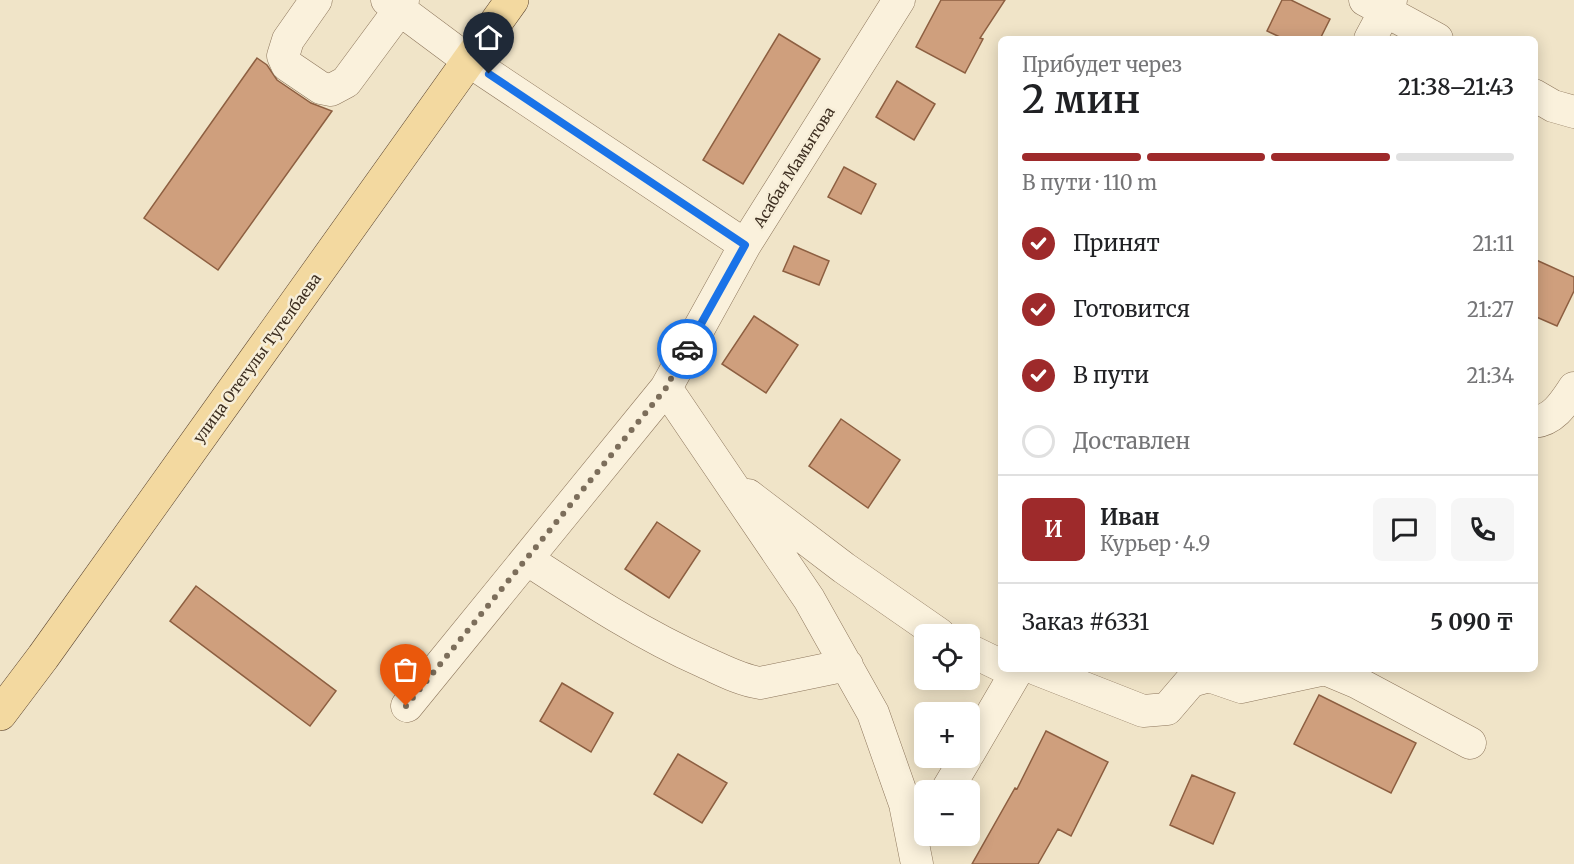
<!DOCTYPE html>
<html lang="ru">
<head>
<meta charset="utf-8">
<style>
  :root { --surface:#fff; --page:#f6f6f6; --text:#202124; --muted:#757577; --line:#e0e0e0; --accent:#9e2a2b }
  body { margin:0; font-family:Merriweather,serif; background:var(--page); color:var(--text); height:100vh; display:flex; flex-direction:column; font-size:22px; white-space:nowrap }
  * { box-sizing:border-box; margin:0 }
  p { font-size:20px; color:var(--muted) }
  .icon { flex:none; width:33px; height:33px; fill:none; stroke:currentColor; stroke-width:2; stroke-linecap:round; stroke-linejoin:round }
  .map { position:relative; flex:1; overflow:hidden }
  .panel { position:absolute; left:998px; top:36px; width:540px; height:636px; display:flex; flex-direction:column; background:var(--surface); border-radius:9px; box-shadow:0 3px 15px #0003 }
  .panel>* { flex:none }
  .buttons { position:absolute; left:914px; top:624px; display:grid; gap:12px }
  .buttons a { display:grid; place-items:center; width:66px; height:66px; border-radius:9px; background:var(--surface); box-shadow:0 3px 15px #0003; font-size:30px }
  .pin { position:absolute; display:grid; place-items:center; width:51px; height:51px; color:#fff; margin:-62px -26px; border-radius:50% 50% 50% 0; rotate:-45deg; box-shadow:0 0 6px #0007 }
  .pin .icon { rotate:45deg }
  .courier { position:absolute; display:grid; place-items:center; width:60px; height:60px; margin:-30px; border:4px solid #1a73e8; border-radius:50%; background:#fff; color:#222; box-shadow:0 2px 8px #0007 }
  .head em { font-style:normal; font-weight:600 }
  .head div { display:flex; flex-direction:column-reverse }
  .head { display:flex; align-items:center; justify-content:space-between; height:102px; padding:0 24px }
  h1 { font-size:39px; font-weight:600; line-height:45px }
  .bar { display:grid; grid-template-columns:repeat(4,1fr); gap:9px 6px; align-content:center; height:72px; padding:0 24px }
  .bar i { height:8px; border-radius:4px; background:var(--line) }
  .bar .on { background:var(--accent) }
  .bar p { grid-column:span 4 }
  .line { display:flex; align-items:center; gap:15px; padding:0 24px; border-top:2px solid var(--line) }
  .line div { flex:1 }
  .round { display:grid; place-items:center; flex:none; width:63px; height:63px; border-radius:9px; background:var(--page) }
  ol { padding:0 24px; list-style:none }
  li { display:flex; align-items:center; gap:18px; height:66px }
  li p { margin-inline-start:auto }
  li .icon { padding:6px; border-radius:50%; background:var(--accent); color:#fff; stroke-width:4 }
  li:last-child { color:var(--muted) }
  li i { width:33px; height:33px; border:3px solid var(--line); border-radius:50% }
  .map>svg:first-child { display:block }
  .building { fill:#cf9f7d; stroke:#8d5f41; stroke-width:1.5 }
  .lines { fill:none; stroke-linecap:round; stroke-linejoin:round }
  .minor-casing { stroke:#8d765c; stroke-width:33 }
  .major-casing { stroke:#5b4430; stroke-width:34 }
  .minor { stroke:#faf1dc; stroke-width:32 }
  .major { stroke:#f3d9a0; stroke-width:33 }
  .done { stroke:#7c6e5b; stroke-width:6; stroke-dasharray:0 10.8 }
  .route { stroke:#1a73e8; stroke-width:8 }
  .labels { text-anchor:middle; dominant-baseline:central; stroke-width:5; stroke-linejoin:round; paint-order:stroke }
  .street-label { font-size:15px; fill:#3d2e20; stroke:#f7eed8 }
</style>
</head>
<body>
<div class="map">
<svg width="1574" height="864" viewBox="0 0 1574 864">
  <rect width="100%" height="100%" fill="#f0e4c8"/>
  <path class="building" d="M941 0H1005L980 38 983 39 965 73 916 47Z
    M1282 0H1291L1330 19 1320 39H1284L1267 31Z
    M779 34 820 59 743 184 703 160Z
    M257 58 267 65 277 80 311 103 332 111 218 270 144 218Z
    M897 81 935 104 914 140 876 117Z
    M844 167 876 184 861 214 828 197Z
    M794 246 829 261 819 285 783 271Z
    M1534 259 1574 277V291L1557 326 1534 316Z
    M754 316 798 345 766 393 722 364Z
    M841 419 900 460 868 508 809 466Z
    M657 522 700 551 669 598 625 569Z
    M196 586 336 691 310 726 170 621Z
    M562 683 613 713 591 752 540 721Z
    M1319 695 1416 743 1391 793 1294 744Z
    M1046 731 1108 762 1071 836 1058 829 1038 864H972L1015 788 1017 789Z
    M678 754 727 783 702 823 654 794Z
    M1192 775 1235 793 1213 844 1170 825Z"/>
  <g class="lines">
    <g class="minor-casing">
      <path id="minor" d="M316 0 288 40 283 56 287 65 321 88 331 90 346 82 400 9 403 0
        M387 0 469 61 745 245
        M1365 0 1437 39
        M1370 39 1391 0
        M1534 95 1553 106 1574 112
        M666 388 809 599 873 713 905 804 917 864
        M1534 422C1554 420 1564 403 1574 388
        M748 495 844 568 939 634
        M528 560C585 597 641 634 704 662 722 670 740 680 760 683L847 665
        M969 650 1000 665
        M1036 669 1143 711 1167 709 1191 681 1209 676 1241 687 1325 669 1356 682 1470 743
        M407 706 666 388 745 245 899 0
        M969 753 1018 669
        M947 790 966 758"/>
    </g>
    <g class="major-casing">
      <path id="major" d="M0 714 43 657 512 0"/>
    </g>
    <use href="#minor" class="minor"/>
    <use href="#major" class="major"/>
  </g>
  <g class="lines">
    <path class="done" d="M406 706 666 388 687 349"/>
    <path class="route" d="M489 74 745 245 687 349"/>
  </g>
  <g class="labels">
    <g class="street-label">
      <text transform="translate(794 167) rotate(-58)">Асабая Мамытова</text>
      <text transform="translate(257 358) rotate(-54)">улица Отегулы Тугелбаева</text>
    </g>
  </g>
</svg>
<div class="buttons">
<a><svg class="icon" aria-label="locate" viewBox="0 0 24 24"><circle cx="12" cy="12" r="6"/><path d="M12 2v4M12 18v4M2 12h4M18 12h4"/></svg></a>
<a>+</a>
<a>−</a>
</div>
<div class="pin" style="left:406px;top:706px;background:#ea580c"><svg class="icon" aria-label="bag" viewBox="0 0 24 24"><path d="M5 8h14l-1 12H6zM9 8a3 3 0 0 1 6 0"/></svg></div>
<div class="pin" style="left:489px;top:74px;background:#1f2937"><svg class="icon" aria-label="home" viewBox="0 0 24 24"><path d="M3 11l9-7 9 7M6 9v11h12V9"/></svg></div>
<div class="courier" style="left:687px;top:349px"><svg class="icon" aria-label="car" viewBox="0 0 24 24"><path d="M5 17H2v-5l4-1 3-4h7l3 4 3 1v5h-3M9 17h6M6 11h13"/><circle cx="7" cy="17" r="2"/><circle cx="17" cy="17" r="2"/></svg></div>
<section class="panel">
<div class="head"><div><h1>2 мин</h1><p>Прибудет через</p></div><em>21:38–21:43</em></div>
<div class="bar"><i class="on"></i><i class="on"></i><i class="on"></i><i></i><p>В пути · 110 m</p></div>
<ol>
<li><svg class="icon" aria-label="check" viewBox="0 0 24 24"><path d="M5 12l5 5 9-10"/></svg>Принят<p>21:11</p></li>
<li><svg class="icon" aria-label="check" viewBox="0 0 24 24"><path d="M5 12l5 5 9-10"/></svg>Готовится<p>21:27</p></li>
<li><svg class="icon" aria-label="check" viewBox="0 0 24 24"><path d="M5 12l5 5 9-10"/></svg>В пути<p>21:34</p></li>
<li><i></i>Доставлен</li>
</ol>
<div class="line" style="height:108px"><b class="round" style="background:var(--accent);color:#fff">И</b><div><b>Иван</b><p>Курьер · 4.9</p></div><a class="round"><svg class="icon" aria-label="chat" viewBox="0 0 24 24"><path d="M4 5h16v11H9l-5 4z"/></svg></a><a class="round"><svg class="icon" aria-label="phone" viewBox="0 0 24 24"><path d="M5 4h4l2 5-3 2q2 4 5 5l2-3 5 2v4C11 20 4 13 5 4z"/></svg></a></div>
<div class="line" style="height:78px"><div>Заказ #6331</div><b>5 090 ₸</b></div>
</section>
</div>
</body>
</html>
